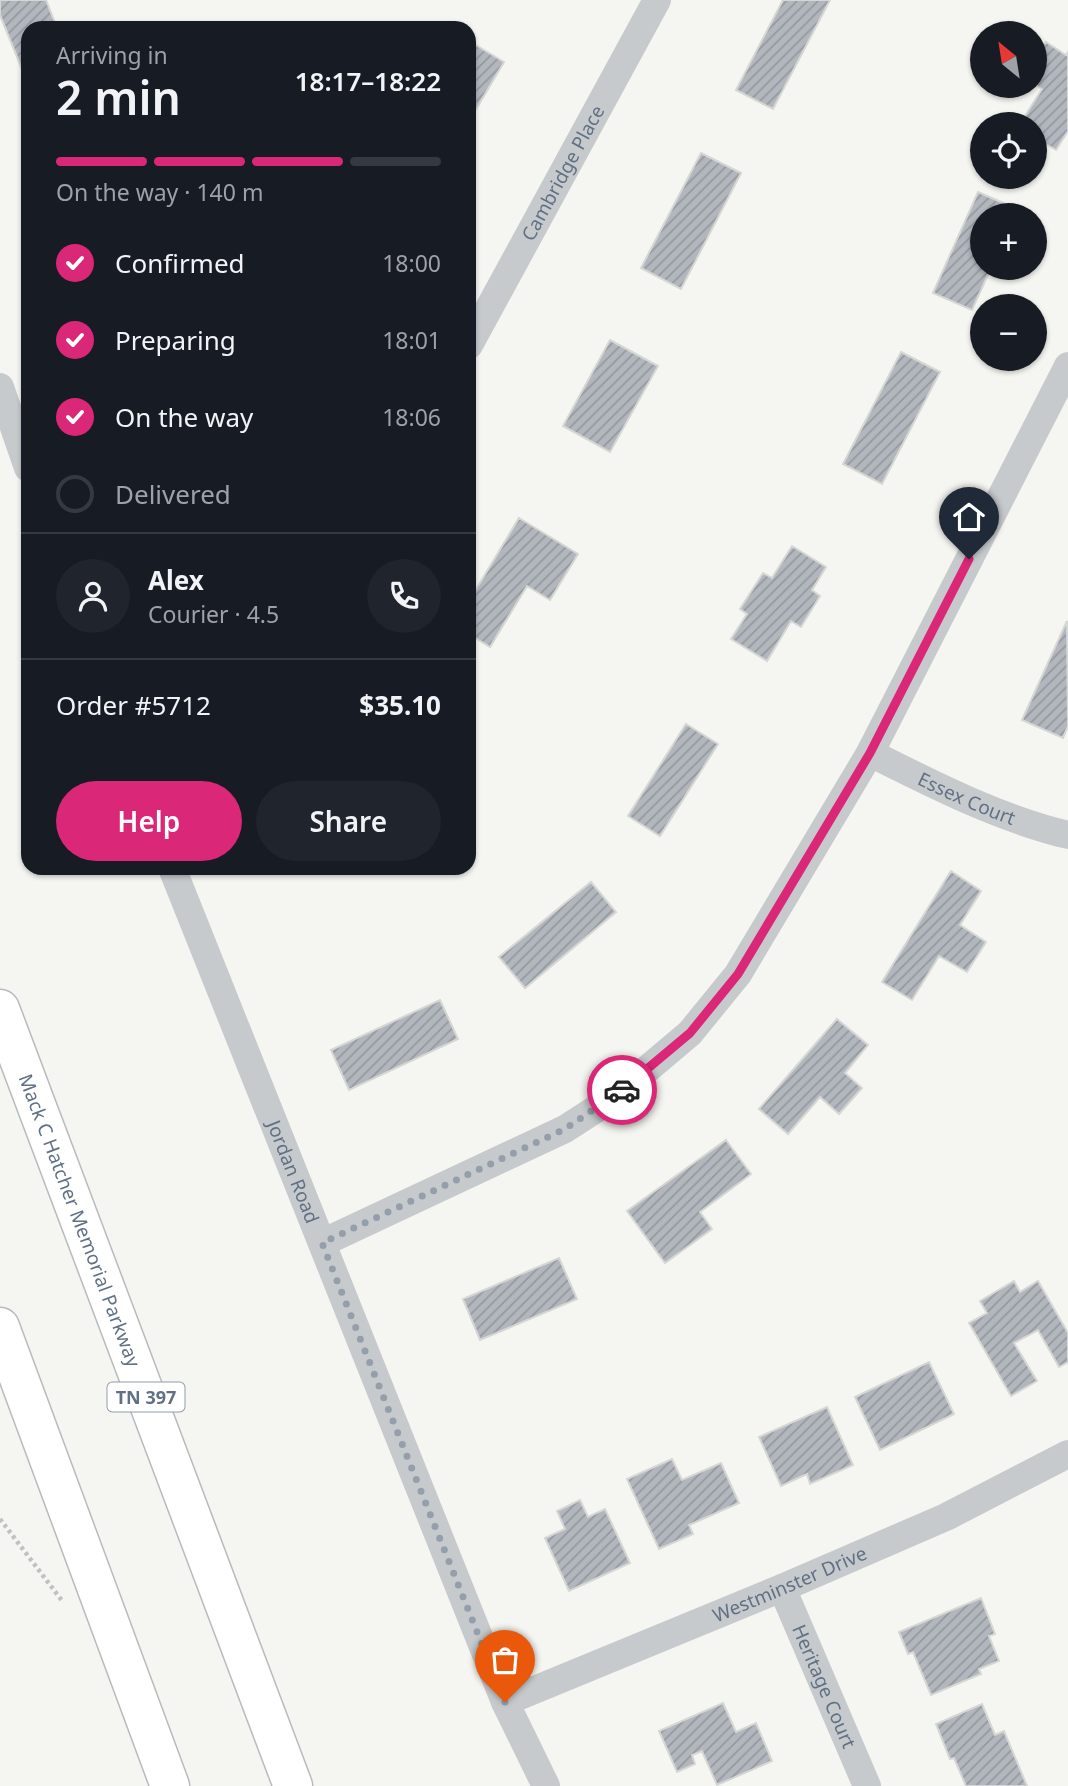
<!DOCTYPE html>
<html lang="en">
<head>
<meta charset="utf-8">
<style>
  :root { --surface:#171b24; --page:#20242c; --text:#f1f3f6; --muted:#9ea1a6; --line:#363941; --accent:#db2777 }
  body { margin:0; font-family:"Noto Sans",sans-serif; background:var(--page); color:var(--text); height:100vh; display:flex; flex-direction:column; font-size:26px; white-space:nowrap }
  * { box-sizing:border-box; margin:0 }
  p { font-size:23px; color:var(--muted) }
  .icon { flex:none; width:38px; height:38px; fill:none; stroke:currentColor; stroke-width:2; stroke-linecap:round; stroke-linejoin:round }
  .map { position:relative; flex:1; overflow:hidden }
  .side { position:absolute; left:21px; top:21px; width:455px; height:854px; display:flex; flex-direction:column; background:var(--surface); border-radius:21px; box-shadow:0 2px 5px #0004 }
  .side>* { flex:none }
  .needle { width:46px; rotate:330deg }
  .tools { position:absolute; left:970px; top:21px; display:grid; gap:14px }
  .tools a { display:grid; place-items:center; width:77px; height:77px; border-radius:50%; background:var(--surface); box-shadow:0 2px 5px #0004; font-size:35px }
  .pin { position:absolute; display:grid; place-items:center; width:60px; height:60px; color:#fff; margin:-72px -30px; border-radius:50% 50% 50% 0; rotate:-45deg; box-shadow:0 0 7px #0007 }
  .pin .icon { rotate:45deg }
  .courier { position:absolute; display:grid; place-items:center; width:70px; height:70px; margin:-35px; border:5px solid #db2777; border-radius:50%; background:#fff; color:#222; box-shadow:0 2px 9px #0007 }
  .headline em { font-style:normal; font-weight:600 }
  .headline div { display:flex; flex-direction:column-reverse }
  .headline { display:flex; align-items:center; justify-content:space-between; height:119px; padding:0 35px }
  h1 { font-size:46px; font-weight:600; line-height:52px }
  .bar { display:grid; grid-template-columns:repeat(4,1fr); gap:10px 7px; align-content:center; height:84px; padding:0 35px }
  .bar i { height:9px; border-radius:5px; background:var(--line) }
  .bar .on { background:var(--accent) }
  .bar p { grid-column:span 4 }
  .line { display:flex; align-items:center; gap:18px; padding:0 35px; border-top:2px solid var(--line) }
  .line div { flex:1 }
  .round { display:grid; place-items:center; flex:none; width:74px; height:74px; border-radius:37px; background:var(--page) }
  ol { padding:0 35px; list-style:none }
  li { display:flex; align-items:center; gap:21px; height:77px }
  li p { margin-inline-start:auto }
  li .icon { padding:7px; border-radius:50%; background:var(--accent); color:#fff; stroke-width:4 }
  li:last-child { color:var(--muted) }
  li i { width:38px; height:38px; border:4px solid var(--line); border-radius:50% }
  .action { display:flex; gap:14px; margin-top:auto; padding:14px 35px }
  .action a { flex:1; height:80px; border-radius:42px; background:var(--accent); color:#fff; font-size:28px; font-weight:600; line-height:80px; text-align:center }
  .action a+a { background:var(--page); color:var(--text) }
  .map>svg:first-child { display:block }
  .building { fill:url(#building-hatch); stroke:#d6d6d4; stroke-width:2 }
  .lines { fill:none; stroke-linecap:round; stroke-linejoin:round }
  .trunk-casing { stroke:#b8bbbe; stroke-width:41 }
  .path { stroke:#c0c1c3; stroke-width:4.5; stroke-dasharray:3.5 3.5; stroke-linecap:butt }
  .minor { stroke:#c7cacd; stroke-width:28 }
  .trunk { stroke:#fff; stroke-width:38 }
  .done { stroke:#959fab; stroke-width:7; stroke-dasharray:0 12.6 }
  .route { stroke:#db2777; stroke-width:9 }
  .labels { text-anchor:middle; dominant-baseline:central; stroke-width:7; stroke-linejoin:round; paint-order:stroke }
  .shield { fill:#fff; stroke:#909caa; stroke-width:2 }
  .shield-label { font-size:18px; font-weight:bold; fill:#617185 }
  .street-label { font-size:19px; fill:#617185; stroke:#fff }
</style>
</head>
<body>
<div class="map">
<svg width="1068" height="1786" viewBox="0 0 1068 1786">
  <defs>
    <pattern id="building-hatch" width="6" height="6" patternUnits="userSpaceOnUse" patternTransform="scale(1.75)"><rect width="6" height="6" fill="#b1b7bd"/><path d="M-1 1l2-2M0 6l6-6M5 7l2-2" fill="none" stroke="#93999f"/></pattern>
  </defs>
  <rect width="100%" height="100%" fill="#f5f5f1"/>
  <path class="building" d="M0 0H46L57 28H28V78L26 79 0 15Z
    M783 0H830L773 109 736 90Z
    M469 41 504 62 469 121Z
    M1046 42 1066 55 1068 52V131L1056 150 1034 137V124H1020L1042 89 1034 84V61Z
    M701 153 741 173 681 289 641 268Z
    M978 192 1017 209 1014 215H982V268H991L972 310 933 293Z
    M610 340 658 366 610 452 563 426Z
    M901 352 940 372 882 484 843 464Z
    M519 518 578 554 550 600 527 586 490 647 469 634V601Z
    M792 546 826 567 812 590 820 596 801 627 791 621 767 661 731 639 747 614 740 609 763 573 772 578Z
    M1067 621 1068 726 1063 738 1022 720Z
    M686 724 718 744 660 836 628 816Z
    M951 871 981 891 960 925 986 942 967 972 939 956 912 1000 882 982Z
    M591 882 616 912 525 988 499 957Z
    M440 1000 458 1039 349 1090 331 1050Z
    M837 1019 868 1045 845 1073 862 1088 839 1114 820 1097 788 1134 759 1109Z
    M726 1140 751 1174 700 1212 712 1229 665 1263 627 1211Z
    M559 1258 577 1299 480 1340 463 1299Z
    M1014 1281 1020 1292 1038 1281 1068 1333V1362L1059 1367 1038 1330 1014 1343 1037 1381 1011 1396 969 1323 987 1313 980 1301Z
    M929 1362 954 1414 880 1450 855 1397Z
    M827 1407 853 1465 810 1484 807 1474 781 1486 759 1437Z
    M672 1459 682 1480 721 1463 739 1503 689 1525 693 1534 659 1549 627 1479Z
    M580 1500 588 1517 605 1509 630 1563 569 1591 545 1538 565 1529 557 1511Z
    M981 1598 995 1634 989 1636 999 1661 979 1669 981 1674 931 1695 913 1652 908 1654 899 1632Z
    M723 1703 736 1732 756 1723 772 1761 717 1785 702 1751 692 1755 695 1764 677 1772 659 1731Z
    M982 1704 995 1735 1004 1731 1027 1786H966L954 1758 950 1759 936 1724Z"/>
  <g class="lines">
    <g class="trunk-casing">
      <g id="trunk">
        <path id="s6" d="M0 1009 293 1786"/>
        <path d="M0 1327 170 1786"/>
      </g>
    </g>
    <path class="path" d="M0 1519 63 1602"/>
    <g class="minor">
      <path id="s1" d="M469 345 657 0"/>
      <path d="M0 387 28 468"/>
      <path id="s2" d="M870 753C934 785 998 818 1068 835"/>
      <path id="s3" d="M172 868 505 1702 546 1786"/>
      <path d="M322 1243 565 1129 613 1098 690 1033 738 974 870 753 1068 366"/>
      <path id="s4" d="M782 1588 867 1786"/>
      <path id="s5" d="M505 1702 782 1588 946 1517 1068 1454"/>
    </g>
    <use href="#trunk" class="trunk"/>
  </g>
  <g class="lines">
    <path class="done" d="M505 1702 322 1243 565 1129 622 1090"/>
    <path class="route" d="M622 1090 690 1033 738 974 870 753 969 559"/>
  </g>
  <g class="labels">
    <rect class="shield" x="107.5" y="1382.5" width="77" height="29" rx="5"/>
    <g class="shield-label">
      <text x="146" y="1397">TN 397</text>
    </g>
    <g class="street-label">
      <text stroke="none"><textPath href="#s1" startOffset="196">Cambridge Place</textPath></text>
      <text stroke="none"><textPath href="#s2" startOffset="107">Essex Court</textPath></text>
      <text stroke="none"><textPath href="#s3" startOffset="327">Jordan Road</textPath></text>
      <text stroke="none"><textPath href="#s6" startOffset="226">Mack C Hatcher Memorial Parkway</textPath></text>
      <text stroke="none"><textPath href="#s5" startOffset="308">Westminster Drive</textPath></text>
      <text stroke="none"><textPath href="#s4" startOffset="107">Heritage Court</textPath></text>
    </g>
  </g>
</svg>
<div class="tools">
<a><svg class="needle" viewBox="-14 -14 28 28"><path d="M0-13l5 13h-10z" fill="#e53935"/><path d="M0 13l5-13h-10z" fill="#9ea1a6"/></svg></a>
<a><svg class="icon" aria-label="locate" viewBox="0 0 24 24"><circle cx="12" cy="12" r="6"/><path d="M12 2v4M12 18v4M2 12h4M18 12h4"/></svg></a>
<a>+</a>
<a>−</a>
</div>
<div class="pin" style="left:505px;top:1702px;background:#ea580c"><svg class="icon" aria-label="bag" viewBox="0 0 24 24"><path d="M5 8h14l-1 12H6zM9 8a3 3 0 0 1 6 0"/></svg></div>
<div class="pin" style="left:969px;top:559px;background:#1f2937"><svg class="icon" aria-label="home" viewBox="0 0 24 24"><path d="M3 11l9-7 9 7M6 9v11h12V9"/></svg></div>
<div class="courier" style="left:622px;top:1090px"><svg class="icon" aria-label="car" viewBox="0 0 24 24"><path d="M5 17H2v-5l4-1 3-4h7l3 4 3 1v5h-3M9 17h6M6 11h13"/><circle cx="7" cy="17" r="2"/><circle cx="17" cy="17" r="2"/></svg></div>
<section class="side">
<div class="headline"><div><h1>2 min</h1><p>Arriving in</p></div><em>18:17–18:22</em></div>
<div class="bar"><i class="on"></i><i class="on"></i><i class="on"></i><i></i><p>On the way · 140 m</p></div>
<ol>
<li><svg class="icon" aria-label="check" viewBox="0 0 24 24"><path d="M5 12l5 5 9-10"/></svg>Confirmed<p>18:00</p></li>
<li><svg class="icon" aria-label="check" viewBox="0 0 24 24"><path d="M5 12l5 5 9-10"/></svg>Preparing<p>18:01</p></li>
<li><svg class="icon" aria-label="check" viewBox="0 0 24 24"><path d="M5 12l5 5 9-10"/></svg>On the way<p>18:06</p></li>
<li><i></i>Delivered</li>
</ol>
<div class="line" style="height:126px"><a class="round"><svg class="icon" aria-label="person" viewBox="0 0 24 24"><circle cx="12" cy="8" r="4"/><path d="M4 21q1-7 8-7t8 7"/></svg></a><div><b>Alex</b><p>Courier · 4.5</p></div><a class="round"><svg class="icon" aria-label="phone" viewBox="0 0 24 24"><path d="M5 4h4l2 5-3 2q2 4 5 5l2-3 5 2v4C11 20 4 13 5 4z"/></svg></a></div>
<div class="line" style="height:91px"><div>Order #5712</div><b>$35.10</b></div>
<div class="action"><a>Help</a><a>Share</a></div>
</section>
</div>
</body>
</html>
